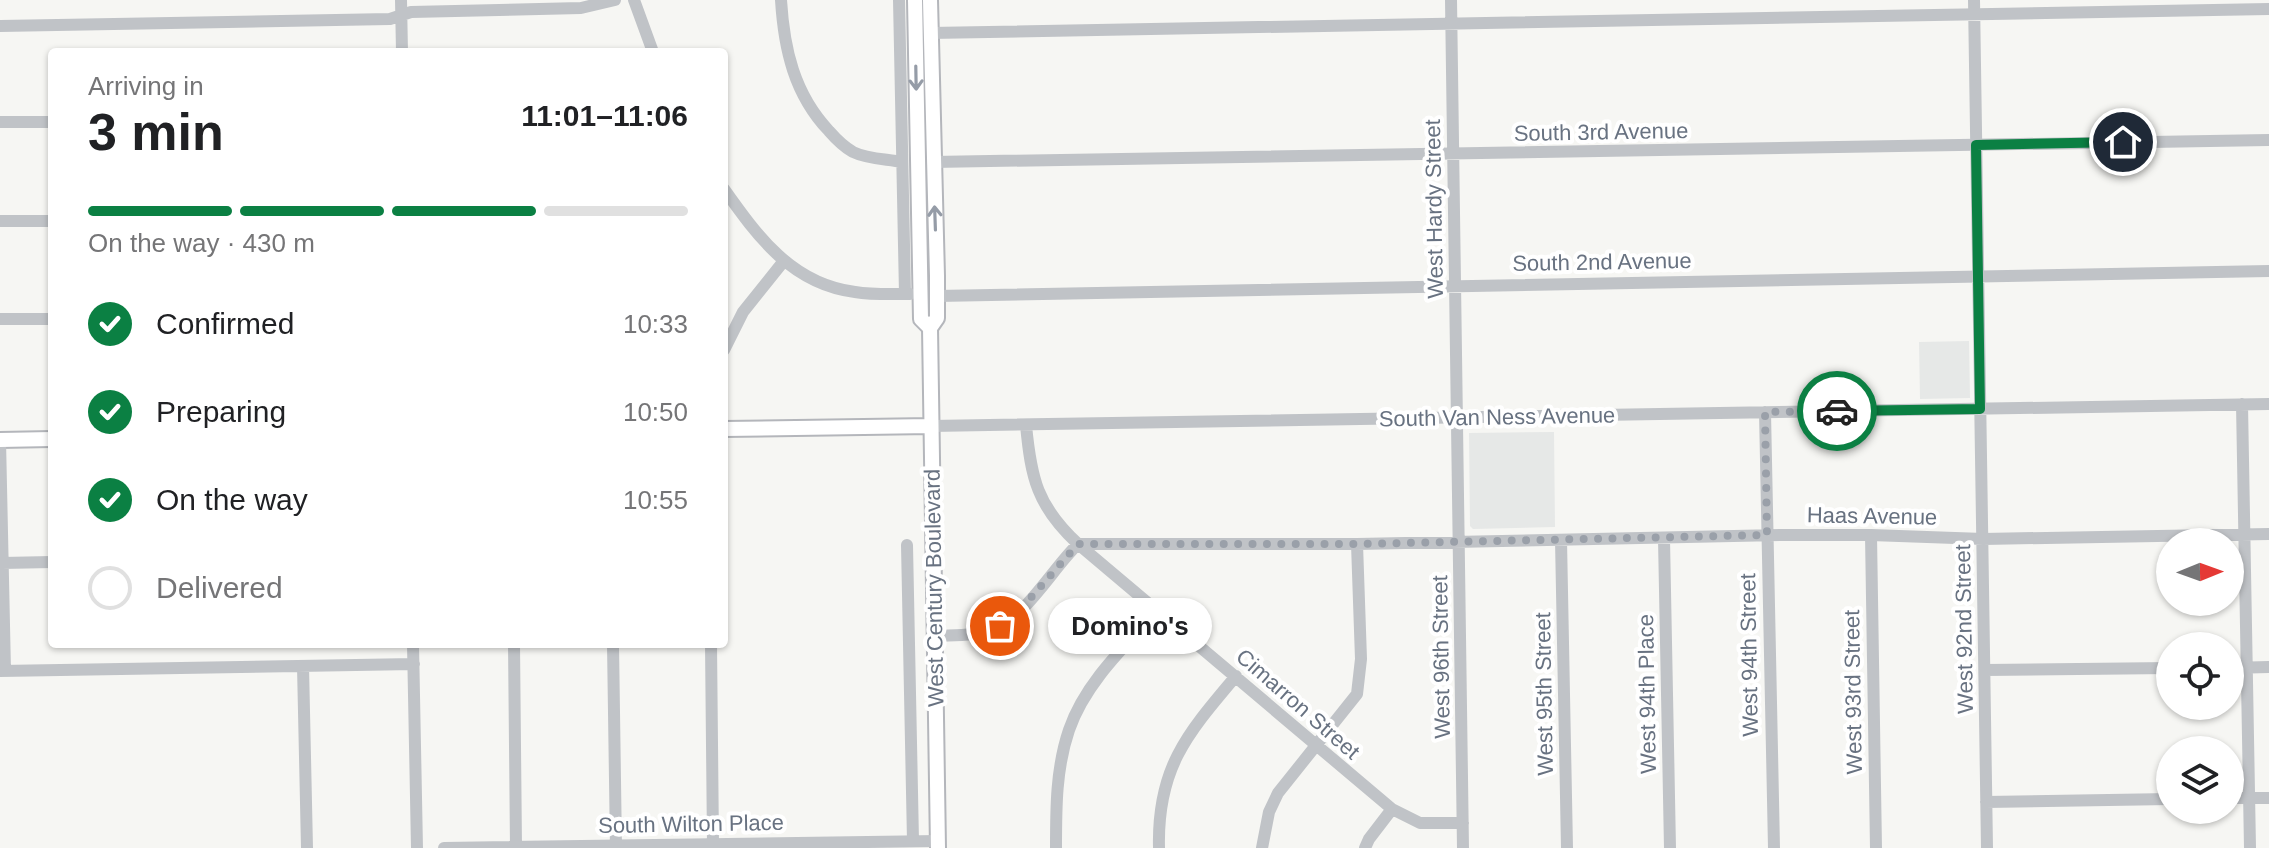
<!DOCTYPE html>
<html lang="en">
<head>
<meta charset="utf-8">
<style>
  :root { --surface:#fff; --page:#f2f2f2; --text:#202124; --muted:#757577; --line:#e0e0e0; --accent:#0b8043 }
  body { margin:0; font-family:Arial,sans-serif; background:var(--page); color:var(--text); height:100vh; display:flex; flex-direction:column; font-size:30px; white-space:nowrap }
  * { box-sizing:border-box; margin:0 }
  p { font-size:26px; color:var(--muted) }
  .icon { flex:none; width:44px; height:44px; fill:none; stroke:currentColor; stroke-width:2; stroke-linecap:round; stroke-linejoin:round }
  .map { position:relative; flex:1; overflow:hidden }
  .drawer { position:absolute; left:48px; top:48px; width:680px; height:600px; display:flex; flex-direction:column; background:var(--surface); border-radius:8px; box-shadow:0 2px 6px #0004 }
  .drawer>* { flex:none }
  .needle { width:52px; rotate:89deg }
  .fabs { position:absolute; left:2156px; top:528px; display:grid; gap:16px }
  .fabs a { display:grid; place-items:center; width:88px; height:88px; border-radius:50%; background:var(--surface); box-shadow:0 2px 6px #0004; font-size:40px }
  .pin { position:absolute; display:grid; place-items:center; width:68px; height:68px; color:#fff; margin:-34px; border:4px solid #fff; border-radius:50%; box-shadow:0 2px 8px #0007 }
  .courier { position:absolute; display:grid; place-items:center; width:80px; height:80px; margin:-40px; border:6px solid #0b8043; border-radius:50%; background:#fff; color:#222; box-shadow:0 2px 10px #0007 }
  .bubble { position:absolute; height:56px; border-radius:28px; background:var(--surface); box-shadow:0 2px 6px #0004; font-size:26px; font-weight:700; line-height:56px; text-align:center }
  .headline em { font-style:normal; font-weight:700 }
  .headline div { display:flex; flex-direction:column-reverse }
  .headline { display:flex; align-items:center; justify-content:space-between; height:136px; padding:0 40px }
  h1 { font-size:52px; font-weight:700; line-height:60px }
  .bar { display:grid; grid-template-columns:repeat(4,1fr); gap:12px 8px; align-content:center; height:96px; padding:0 40px }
  .bar i { height:10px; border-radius:6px; background:var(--line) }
  .bar .active { background:var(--accent) }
  .bar p { grid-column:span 4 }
  ol { padding:0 40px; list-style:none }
  li { display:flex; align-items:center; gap:24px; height:88px }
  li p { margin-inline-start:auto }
  li .icon { padding:8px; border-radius:50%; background:var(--accent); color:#fff; stroke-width:4 }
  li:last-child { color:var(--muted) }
  li i { width:44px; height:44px; border:4px solid var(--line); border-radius:50% }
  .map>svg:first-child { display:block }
  .built { fill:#e6e8e7 }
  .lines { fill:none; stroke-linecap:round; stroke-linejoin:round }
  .major-casing { stroke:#b4b6bb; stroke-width:18 }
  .minor { stroke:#c0c3c7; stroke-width:12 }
  .major { stroke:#fff; stroke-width:14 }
  .oneway { stroke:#959ca7 }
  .done { stroke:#9aa0a9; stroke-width:8; stroke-dasharray:0 14.4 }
  .route { stroke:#0b8043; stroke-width:10 }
  .labels { text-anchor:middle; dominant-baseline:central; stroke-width:8; stroke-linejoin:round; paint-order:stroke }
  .street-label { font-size:22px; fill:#687281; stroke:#fff }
</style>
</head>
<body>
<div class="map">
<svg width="2269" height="848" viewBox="0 0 2269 848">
  <rect width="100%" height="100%" fill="#f6f6f3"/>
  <path class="built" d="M1969 341 1970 398 1920 399 1919 342Z
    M1554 432 1555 527 1473 529 1470 526 1469 433Z"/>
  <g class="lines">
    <g class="major-casing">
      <path id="major" d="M915 0 921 319 930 328
        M930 0 937 276V318L930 328 938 848
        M724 429 931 426
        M0 440 52 439"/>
    </g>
    <path class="minor" d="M401 0 402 52
      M634 0 653 52
      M781 0C784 49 794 94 829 131 836 139 844 147 853 152 867 159 886 159 902 162
      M899 0 905 294
      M1451 0 1463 848
      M1974 0 1987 848
      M0 26 390 19 411 12 581 8 615 0
      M930 33 2269 9
      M0 122H52
      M933 162 2269 140
      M724 189C758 237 792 284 855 292 873 295 892 294 910 294
      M0 221H52
      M937 296 2269 271
      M0 319H52
      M724 350 743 312 783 262
      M2242 404 2250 848
      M1765 412 1774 848
      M1026 425C1031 478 1037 506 1078 544L1392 809 1420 823H1463
      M931 426 2269 404
      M0 440 5 671
      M1871 535 1876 848
      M1664 539 1670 848
      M1561 540 1567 848
      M907 545 913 841
      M2 563 52 562
      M934 636C952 635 973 636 990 631 1025 619 1052 569 1078 544H1357L1780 535H1871L1983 539 2269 534
      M413 644 417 848
      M514 644 516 847
      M613 644 616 848
      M711 644 713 844
      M303 666 307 848
      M2230 668 2269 667
      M1985 670 2170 668
      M0 671 414 664
      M2230 798H2269
      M1986 802 2170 799
      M444 848 938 841
      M1056 848C1056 808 1056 768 1069 730 1085 683 1125 646 1158 610
      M1159 848C1157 768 1187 734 1236 676
      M1262 848 1269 812 1278 793 1357 694 1361 659 1357 544
      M1365 848 1369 839 1392 809"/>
    <use href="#major" class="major"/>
  </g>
  <defs><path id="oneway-shaft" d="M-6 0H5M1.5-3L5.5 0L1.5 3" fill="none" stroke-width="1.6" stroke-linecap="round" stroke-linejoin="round" transform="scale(2)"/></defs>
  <g class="oneway">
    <use href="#oneway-shaft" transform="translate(916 78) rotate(89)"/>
    <use href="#oneway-shaft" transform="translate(935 218) rotate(-92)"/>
  </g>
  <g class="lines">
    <path class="done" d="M1000 626 1020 610 1078 544H1357L1767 535 1765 412 1837 411"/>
    <path class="route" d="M1837 411 1980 409 1976 145 2123 142"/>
  </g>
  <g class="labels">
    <g class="street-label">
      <text transform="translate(1601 132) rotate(-1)">South 3rd Avenue</text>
      <text transform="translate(1434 209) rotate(-91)">West Hardy Street</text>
      <text transform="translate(1602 262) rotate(-1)">South 2nd Avenue</text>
      <text transform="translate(1497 417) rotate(-1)">South Van Ness Avenue</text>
      <text transform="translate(1872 516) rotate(1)">Haas Avenue</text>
      <text transform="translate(934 588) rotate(-91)">West Century Boulevard</text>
      <text transform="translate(1964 629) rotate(-91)">West 92nd Street</text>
      <text transform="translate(1749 655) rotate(-91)">West 94th Street</text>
      <text transform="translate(1441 657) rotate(-91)">West 96th Street</text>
      <text transform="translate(1853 692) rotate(-91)">West 93rd Street</text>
      <text transform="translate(1544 694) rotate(-91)">West 95th Street</text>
      <text transform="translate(1647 694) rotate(-91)">West 94th Place</text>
      <text transform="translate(1298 704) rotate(41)">Cimarron Street</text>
      <text transform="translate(691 824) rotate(-1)">South Wilton Place</text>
    </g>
  </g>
</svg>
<div class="fabs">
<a><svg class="needle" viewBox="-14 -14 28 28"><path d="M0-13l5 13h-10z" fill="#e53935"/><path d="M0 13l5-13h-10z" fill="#757577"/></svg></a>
<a><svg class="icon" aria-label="locate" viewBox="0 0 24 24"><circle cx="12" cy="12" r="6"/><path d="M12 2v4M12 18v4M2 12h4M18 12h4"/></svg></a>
<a><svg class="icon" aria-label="layers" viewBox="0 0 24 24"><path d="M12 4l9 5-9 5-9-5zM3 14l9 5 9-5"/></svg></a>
</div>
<div class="pin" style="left:1000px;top:626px;background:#ea580c"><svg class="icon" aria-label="bag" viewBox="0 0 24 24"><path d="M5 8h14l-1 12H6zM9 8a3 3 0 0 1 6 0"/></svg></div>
<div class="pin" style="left:2123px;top:142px;background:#1f2937"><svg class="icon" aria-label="home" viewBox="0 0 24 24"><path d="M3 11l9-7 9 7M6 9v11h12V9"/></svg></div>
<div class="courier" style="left:1837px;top:411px"><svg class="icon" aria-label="car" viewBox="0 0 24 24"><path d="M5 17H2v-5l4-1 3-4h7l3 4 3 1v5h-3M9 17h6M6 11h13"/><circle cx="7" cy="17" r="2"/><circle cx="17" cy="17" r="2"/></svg></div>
<div class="bubble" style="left:1048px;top:598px;width:164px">Domino's</div>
<section class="drawer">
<div class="headline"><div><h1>3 min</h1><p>Arriving in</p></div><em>11:01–11:06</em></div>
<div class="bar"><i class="active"></i><i class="active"></i><i class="active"></i><i></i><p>On the way · 430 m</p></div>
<ol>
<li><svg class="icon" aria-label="check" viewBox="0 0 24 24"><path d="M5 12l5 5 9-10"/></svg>Confirmed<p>10:33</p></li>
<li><svg class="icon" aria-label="check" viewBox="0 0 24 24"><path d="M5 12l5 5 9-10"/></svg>Preparing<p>10:50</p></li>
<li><svg class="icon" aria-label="check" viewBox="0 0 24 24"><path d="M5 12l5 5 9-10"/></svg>On the way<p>10:55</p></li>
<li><i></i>Delivered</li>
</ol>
</section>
</div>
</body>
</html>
